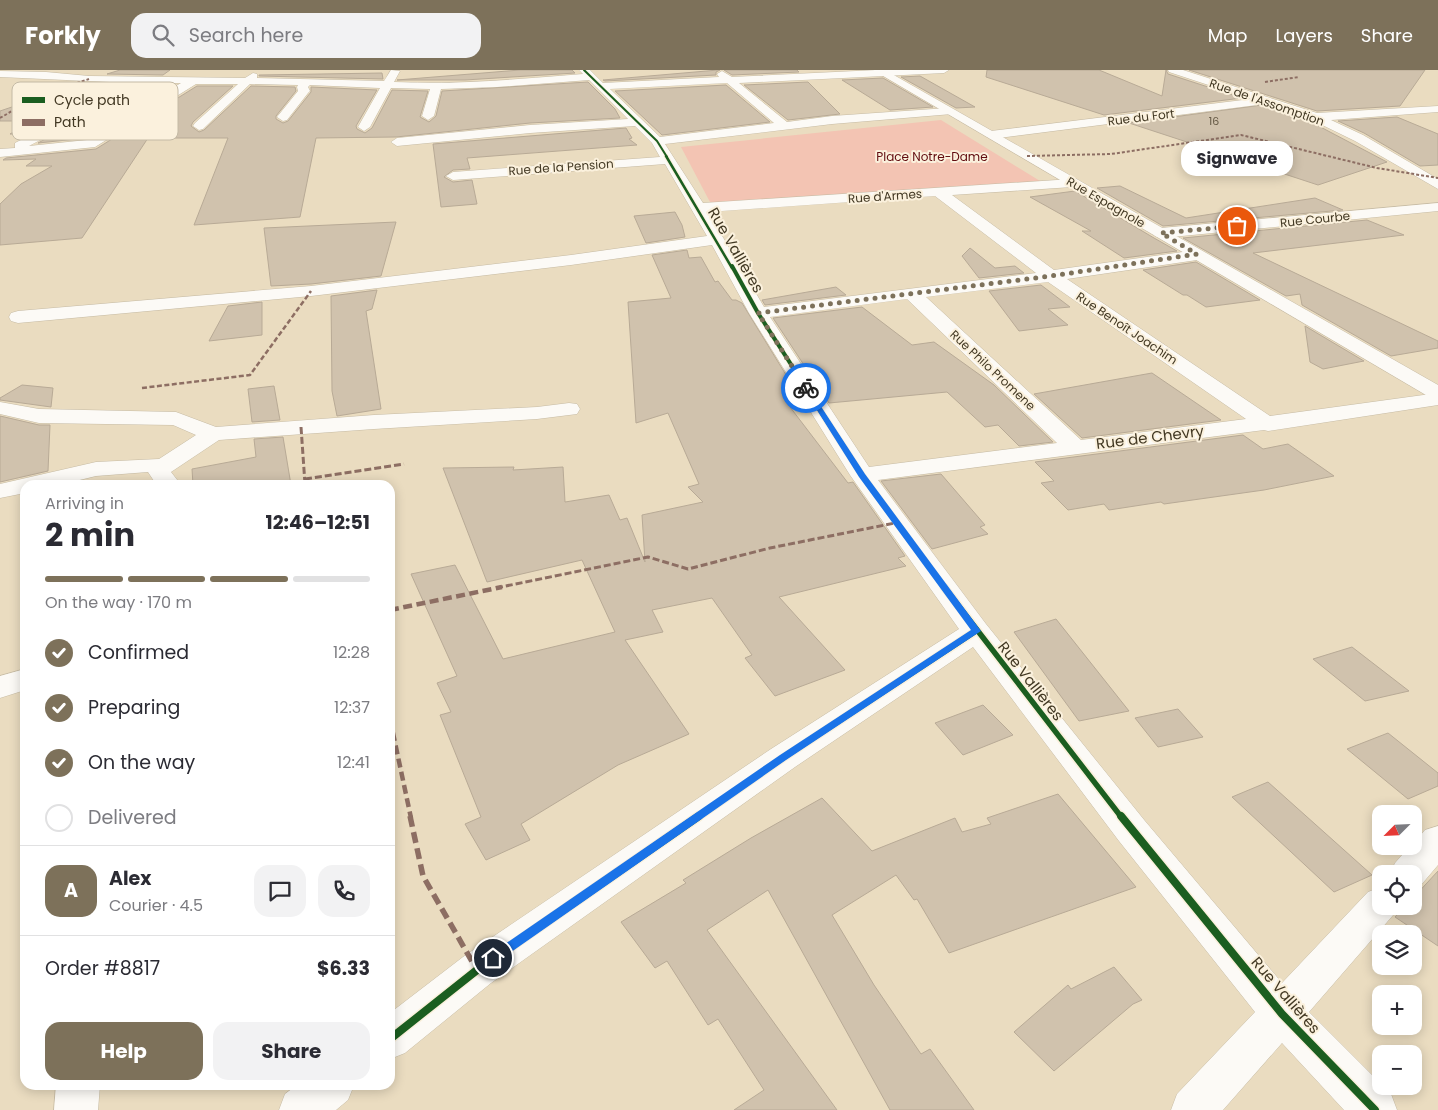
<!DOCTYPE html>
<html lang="en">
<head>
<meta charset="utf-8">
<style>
  :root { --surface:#fff; --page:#f2f2f3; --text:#2b2b33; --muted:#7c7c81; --line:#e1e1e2; --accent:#7d715a }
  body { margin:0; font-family:Poppins,sans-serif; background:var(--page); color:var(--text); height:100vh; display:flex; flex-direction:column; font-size:19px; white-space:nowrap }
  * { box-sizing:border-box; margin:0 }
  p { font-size:16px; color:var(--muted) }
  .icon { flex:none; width:28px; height:28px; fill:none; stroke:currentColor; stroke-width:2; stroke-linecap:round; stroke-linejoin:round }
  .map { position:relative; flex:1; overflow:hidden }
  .side { position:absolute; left:20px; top:410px; width:375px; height:610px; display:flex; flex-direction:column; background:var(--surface); border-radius:15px; box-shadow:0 2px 12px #0003 }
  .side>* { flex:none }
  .needle { width:32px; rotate:246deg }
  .buttons { position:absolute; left:1372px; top:735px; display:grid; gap:10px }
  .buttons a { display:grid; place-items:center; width:50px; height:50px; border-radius:10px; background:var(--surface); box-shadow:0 2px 12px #0003; font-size:25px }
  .pin { position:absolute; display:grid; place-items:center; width:42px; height:42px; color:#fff; margin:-21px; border:2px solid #fff; border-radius:50%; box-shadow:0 1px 5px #0007 }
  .courier { position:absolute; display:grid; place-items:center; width:50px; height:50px; margin:-25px; border:4px solid #1a73e8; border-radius:50%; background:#fff; color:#222; box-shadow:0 1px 6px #0007 }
  .bubble { position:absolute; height:35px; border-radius:15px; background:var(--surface); box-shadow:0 2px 12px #0003; font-size:16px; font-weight:700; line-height:35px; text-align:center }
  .summary em { font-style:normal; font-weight:700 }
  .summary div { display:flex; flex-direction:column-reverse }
  .summary { display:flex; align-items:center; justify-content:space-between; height:85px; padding:0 25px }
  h1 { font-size:32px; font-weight:700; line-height:38px }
  .bar { display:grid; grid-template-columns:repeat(4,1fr); gap:8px 5px; align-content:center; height:60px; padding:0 25px }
  .bar i { height:6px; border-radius:4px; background:var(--line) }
  .bar .on { background:var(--accent) }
  .bar p { grid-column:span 4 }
  .line { display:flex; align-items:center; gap:12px; padding:0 25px; border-top:1px solid var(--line) }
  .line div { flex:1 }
  .round { display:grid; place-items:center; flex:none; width:52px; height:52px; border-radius:15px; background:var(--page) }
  ol { padding:0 25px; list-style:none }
  li { display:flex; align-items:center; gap:15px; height:55px }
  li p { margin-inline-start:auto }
  li .icon { padding:5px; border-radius:50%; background:var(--accent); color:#fff; stroke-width:4 }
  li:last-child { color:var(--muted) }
  li i { width:28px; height:28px; border:2px solid var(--line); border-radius:50% }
  .primary-button { display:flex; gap:10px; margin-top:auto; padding:10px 25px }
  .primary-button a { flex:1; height:58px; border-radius:15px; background:var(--accent); color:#fff; font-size:20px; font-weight:700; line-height:58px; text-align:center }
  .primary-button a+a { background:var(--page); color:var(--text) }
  header { display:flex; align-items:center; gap:30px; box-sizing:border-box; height:70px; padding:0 25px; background:var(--accent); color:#fff }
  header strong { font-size:24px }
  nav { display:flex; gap:28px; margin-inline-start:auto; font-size:18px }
  .search { width:350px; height:45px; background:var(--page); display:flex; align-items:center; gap:12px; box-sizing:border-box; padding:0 18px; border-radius:15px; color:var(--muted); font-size:19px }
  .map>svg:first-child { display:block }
  .green { fill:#f3c4b3 }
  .building { fill:#d0c2ad; stroke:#b8aa96 }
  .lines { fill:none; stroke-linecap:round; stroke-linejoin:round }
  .minor-casing { stroke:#c6bba4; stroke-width:1 }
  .major-casing { stroke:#c6bba4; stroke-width:1 }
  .minor { fill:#fcfaf6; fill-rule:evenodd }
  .major { fill:#fcfaf6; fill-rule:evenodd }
  .quiet-far4 { stroke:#8d6e63; stroke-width:2; stroke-dasharray:3 2; stroke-linecap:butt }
  .quiet-far3 { stroke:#8d6e63; stroke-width:2.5; stroke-dasharray:5 2.5; stroke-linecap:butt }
  .quiet-far2 { stroke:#8d6e63; stroke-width:3; stroke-dasharray:7 3; stroke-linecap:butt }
  .quiet-far1 { stroke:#8d6e63; stroke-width:4.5; stroke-dasharray:9 4.5; stroke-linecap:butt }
  .quiet { stroke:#8d6e63; stroke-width:5.5; stroke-dasharray:11 5.5; stroke-linecap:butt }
  .cycleway-far5-casing { stroke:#fbf1dd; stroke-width:3 }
  .cycleway-far4-casing { stroke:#fbf1dd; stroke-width:4.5 }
  .cycleway-far3-casing { stroke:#fbf1dd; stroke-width:5.5 }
  .cycleway-far2-casing { stroke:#fbf1dd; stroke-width:7 }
  .cycleway-far1-casing { stroke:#fbf1dd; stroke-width:9 }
  .cycleway-casing { stroke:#fbf1dd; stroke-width:11 }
  .cycleway-far5 { stroke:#1b5e20; stroke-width:2 }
  .cycleway-far4 { stroke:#1b5e20; stroke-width:2.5 }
  .cycleway-far3 { stroke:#1b5e20; stroke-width:4 }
  .cycleway-far2 { stroke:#1b5e20; stroke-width:4.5 }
  .cycleway-far1 { stroke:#1b5e20; stroke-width:5.5 }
  .cycleway { stroke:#1b5e20; stroke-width:8 }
  .route { fill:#1a73e8 }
  .done { stroke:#7d715a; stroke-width:5; stroke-dasharray:0 9 }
  .labels { text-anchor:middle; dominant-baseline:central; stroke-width:4; stroke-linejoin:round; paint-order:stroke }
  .far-number-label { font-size:11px; fill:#665a46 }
  .far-street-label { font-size:12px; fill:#423823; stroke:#fbf1dd }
  .far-park-label { font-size:12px; fill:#610b0f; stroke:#fbf1dd }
  .street-label { font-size:15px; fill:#423823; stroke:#fbf1dd }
  .key { fill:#fbf1dd; stroke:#c4baa5; stroke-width:1 }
  .key-label { font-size:14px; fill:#423823 }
</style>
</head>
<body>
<header>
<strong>Forkly</strong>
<div class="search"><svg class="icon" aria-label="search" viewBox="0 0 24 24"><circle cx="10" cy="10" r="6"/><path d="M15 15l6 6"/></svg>Search here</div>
<nav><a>Map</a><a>Layers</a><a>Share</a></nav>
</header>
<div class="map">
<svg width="1438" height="1040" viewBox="0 0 1438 1040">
  <rect width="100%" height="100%" fill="#eadcc0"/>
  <path class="green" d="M941 50 1045 114 711 134 681 77Z"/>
  <path class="building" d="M120 0H170L163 5 107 4Z
    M520 0H572L575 3 465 10H397Z
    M718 0H720L716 2V5L605 11 603 10Z
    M724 0H797L799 2 732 5Z
    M987 0H1099L1162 26 1166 0 1168 4 1242 28 1104 45 986 7Z
    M1189 0H1425L1400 36 1317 41Z
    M382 3 383 9 259 6V5Z
    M920 6 975 37 956 38 901 7Z
    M883 8 933 37 890 40 842 10Z
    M588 12 615 39 620 48 530 53 396 67 316 68 300 147 194 155 228 68H148L82 168 0 175V134L21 114 52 96H26L36 89 3 90 6 88 96 79 197 16H233L193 52 191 56 199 62 204 60 251 16 295 17 296 21 276 46V49L283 53 288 51 311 22V17L377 20 356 56 357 59 365 63 372 58 392 20 428 21 420 47 429 52 436 46 442 21Z
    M808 12 840 44 788 50 744 15Z
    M83 13 125 15 29 64H10L32 51H0V41Z
    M147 15H174L86 68 38 73Z
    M726 15 770 52 662 65 615 21Z
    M1262 35 1311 52 1387 92 1318 115 1129 53Z
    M1397 47 1438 64V95L1420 96 1364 63 1338 51Z
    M626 58 632 68 629 69 637 75 467 88 470 99 453 100 444 107 453 112 472 110 477 134 441 137 433 74Z
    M1120 116 1186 148 1315 128 1343 140 1163 156 1097 118Z
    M1075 121 1154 168 1177 181 1124 188 1082 161H1091L1030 127Z
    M675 142 682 155 685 167 646 173 634 146Z
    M1367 150 1404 165 1253 183 1438 271V278L1391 286 1302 235 1300 224 1286 226 1183 168Z
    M396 152 381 206 311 214 271 216 264 158Z
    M970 178 995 198 1015 196 1024 203 979 208 962 186Z
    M687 180 689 188 701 187 715 212 718 211 732 230H736L742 233 805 336 790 337 848 413 853 412 905 486 898 488 906 496 779 527 845 600 775 626 745 588 752 585 712 528 652 540 663 562 625 570 689 664 618 695 521 754 530 770 486 790 465 754 481 747 440 645 451 642 437 613 457 606 411 504 455 495 503 589 615 562 582 490 487 512 443 398 514 397 513 400 563 397 565 432 609 425 620 450 627 448 645 492 642 445 703 432 688 417 699 414 668 343 636 353 628 232 671 228 652 185Z
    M1196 192 1260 230 1206 237 1187 225H1183L1143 200Z
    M1041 215 1070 237 1048 239 1068 255 1019 261 989 221Z
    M836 217 846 225 765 235 762 230Z
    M377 220 372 239 366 241 381 339 337 346 332 321 331 226Z
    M262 232V265L209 271 228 236Z
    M862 237 912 275 934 272 994 315 1053 372 1019 376 998 355 985 357 947 322 829 333 773 248Z
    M1305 256 1364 291 1323 299 1310 292Z
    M1152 303 1221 350 1082 368 1034 324Z
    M22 315 53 318 51 337 0 330V328Z
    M274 316 280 350 252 352 248 319Z
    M0 346 39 355H50L48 401 0 412Z
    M1243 365 1263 379 1288 374 1334 406 1264 420 1164 434 1161 432 1109 440 1104 434 1068 440 1041 413 1054 411 1035 392Z
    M283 367 291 415H193L192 399 256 387 254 369Z
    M941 404 985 455 980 457 988 464 932 479 881 411Z
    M1056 549 1129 641 1079 651 1014 562Z
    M1352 577 1409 621 1365 631 1313 589Z
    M983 635 1013 665 963 685 935 653Z
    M1178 639 1203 667 1158 677 1135 648Z
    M1388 663 1438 703V716L1408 729 1347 679Z
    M1268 712 1372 805 1334 822 1232 727Z
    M1058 724 1136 817 949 883 917 829 914 830 896 805 832 845 874 915 921 984 930 979 974 1040H890L768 820 707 860 837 1040H734L764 1020 718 949 708 955 667 891 655 898 621 852 686 813 683 810 751 768 822 728 872 781 955 748 962 762 991 754 987 748Z
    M1438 801V876L1395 847 1405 836H1414V827Z
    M1114 897 1142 930 1133 934 1054 1001 1014 962 1068 915 1071 919Z"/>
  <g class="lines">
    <g class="minor-casing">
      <path id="minor" d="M391 0 400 1 394 12C457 15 520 9 583 4L579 0H590L603 13 719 7 717 4 722 1 732 7 877 0H949L944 3 739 13 787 52 832 46 948 38 954 42 952 44 832 54 665 74 703 133 1072 109 1077 110 1079 113 1077 116 1072 117 952 125 1054 200 1197 180 1203 182 1205 185 1203 188 1197 190 1067 209 1270 346 1438 323V335L1268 361 1264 360 878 410 986 554 1145 751 1282 913 1368 822 1381 817V836H1398L1394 844 1309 942 1391 1024 1397 1040H1344L1282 973 1223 1040H1171L1177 1024 1255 942 1119 771 973 577 795 697 491 913 405 983 390 989V943L463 887 771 679 959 559 850 405 749 243 712 175 571 195 311 226 18 253 11 251 9 247 11 243 18 241 311 216 571 185 707 166 665 94 453 110 446 106 453 102 660 87 652 73 635 56 530 63 397 76 391 72 397 68 530 55 628 49 589 10 497 17 441 19 434 46 428 50 422 46 430 19 391 18 370 57 364 61 358 57 380 18 310 15 308 17 310 21 308 23 287 50 283 51 277 47 298 21 297 17 298 15 250 14 203 59 199 60 193 56 195 53 238 14H196L95 77 0 87V79L15 78V73L132 13 0 7V1L46 2 89 6 245 8 253 3 257 4V8L384 11ZM147 13H181L87 70 29 76ZM727 13 774 53 660 67 610 19ZM935 126 1036 203 764 237 708 142ZM1048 212 1246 349 1081 370 926 227ZM907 229 1057 373 869 397 770 247Z
        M1168 0H1183L1317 43 1438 36V42L1331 50 1363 65 1438 109V119L1355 71 1312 50 1262 33 1257 35 991 69 985 65 991 61 1251 29 1169 2Z
        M1438 133V141L1161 168 1155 166 1153 163 1155 160 1161 158Z
        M0 332 39 339 176 342 216 357 374 345 537 337 569 333 577 334 580 339 577 344 537 349 374 359 219 370 171 402 178 411V415H154V411L148 402 96 406 59 415H25V423L0 428V414L96 392 159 389 196 365 173 355 39 353 0 344Z
        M25 599V620L0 628V606Z
        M1438 756V795L1421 815 1414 817V804H1390L1395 793 1410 776H1414V773L1425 760Z
        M56 1015H100L98 1040H54Z
        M297 1015H354L348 1030 336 1040H279L285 1024Z"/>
    </g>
    <g class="major-casing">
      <path id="major" d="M873 0H885L1438 315V330L1431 328Z"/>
    </g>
    <use href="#minor" class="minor"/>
    <use href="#major" class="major"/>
    <path class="quiet-far4" d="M1265 12 1299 7
      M0 48 38 26 89 9
      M1027 86 1111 84 1241 65 1377 98 1438 108"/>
    <path class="quiet-far3" d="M142 318 250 305 311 221"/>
    <path class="quiet-far2" d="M301 357 305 414
      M305 409 404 394
      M496 518 648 487 688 499 770 478 895 453"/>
    <path class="quiet-far1" d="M390 540 502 517
      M390 649 411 748"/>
    <path class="quiet" d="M410 746 423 806 477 900"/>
    <g class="cycleway-far5-casing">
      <path id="cycleway-far5" d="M584 0 657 71 667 87"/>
    </g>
    <g class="cycleway-far4-casing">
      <path id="cycleway-far4" d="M666 86 732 198"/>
    </g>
    <g class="cycleway-far3-casing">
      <path id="cycleway-far3" d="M732 196 758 243 819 338"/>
    </g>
    <g class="cycleway-far2-casing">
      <path id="cycleway-far2" d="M818 337 862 405 945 518"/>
    </g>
    <g class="cycleway-far1-casing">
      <path id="cycleway-far1" d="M944 517 1122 748
        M697 748 783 688 976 561"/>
    </g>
    <g class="cycleway-casing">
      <path id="cycleway" d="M1121 746 1282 944 1375 1040
        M390 969 477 900 699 746"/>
    </g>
    <use href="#cycleway-far5" class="cycleway-far5"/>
    <use href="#cycleway-far4" class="cycleway-far4"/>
    <use href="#cycleway-far3" class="cycleway-far3"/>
    <use href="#cycleway-far2" class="cycleway-far2"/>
    <use href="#cycleway-far1" class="cycleway-far1"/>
    <use href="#cycleway" class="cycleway"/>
  </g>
  <path class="route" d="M806 316 809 318 865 404 981 561 786 690 497 892 493 894 489 892 487 888 489 885 780 685 971 560 859 407 803 318Z"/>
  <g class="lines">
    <path class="done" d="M806 318 758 243 1051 206 1197 184 1161 163 1237 156"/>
  </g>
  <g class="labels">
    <g class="far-number-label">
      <text x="1214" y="51">16</text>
    </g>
    <g class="far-street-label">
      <text transform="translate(1267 32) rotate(19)">Rue de l'Assomption</text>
      <text transform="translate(1141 47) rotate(-7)">Rue du Fort</text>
      <text transform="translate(561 97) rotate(-4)">Rue de la Pension</text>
      <text transform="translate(885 126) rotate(-4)">Rue d'Armes</text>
      <text transform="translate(1106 132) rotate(30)">Rue Espagnole</text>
      <text transform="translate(1315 149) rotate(-6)">Rue Courbe</text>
      <text transform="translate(1127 258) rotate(34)">Rue Benoît Joachim</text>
      <text transform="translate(993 300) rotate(43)">Rue Philo Promene</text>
    </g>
    <g class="far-park-label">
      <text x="932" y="86">Place Notre-Dame</text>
    </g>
    <g class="street-label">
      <text transform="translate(736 180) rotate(60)">Rue Vallières</text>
      <text transform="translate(1150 367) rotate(-7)">Rue de Chevry</text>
      <text transform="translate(1031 611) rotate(52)">Rue Vallières</text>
      <text transform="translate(1286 925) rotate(49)">Rue Vallières</text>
    </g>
  </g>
  <rect x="12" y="12" width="166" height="58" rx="8" class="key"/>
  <rect x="22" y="27" width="23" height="6" fill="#1b5e20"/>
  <rect x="22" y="49" width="23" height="7" fill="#8d6e63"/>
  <g class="key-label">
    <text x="54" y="35">Cycle path</text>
    <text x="54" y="57">Path</text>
  </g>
</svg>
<div class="buttons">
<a><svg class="needle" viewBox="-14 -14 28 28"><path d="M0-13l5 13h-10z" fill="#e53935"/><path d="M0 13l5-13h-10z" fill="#7c7c81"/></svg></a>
<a><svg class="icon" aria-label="locate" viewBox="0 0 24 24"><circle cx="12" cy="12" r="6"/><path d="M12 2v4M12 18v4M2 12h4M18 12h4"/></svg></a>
<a><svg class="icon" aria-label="layers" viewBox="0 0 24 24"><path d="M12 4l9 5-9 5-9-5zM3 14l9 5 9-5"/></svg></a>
<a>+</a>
<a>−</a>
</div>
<div class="pin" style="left:1237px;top:156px;background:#ea580c"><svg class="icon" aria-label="bag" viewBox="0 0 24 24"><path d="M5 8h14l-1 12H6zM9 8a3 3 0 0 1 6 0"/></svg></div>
<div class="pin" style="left:493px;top:888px;background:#1f2937"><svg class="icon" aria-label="home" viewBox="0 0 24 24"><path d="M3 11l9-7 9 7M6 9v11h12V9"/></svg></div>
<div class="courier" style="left:806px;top:318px"><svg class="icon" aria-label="bike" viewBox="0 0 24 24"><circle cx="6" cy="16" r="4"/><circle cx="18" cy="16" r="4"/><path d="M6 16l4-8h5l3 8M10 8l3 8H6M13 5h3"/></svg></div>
<div class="bubble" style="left:1181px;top:71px;width:112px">Signwave</div>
<section class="side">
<div class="summary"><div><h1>2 min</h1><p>Arriving in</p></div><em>12:46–12:51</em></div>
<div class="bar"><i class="on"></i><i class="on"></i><i class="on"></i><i></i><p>On the way · 170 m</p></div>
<ol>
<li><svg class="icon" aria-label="check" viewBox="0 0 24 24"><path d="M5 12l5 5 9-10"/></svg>Confirmed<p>12:28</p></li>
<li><svg class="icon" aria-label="check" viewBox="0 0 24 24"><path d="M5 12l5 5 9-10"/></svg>Preparing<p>12:37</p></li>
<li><svg class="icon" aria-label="check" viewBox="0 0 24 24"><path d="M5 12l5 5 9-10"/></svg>On the way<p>12:41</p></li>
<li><i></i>Delivered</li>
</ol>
<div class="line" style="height:90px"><b class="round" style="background:var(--accent);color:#fff">A</b><div><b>Alex</b><p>Courier · 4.5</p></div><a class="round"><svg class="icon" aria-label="chat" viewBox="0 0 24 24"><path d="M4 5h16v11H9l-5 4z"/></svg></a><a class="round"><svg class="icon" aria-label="phone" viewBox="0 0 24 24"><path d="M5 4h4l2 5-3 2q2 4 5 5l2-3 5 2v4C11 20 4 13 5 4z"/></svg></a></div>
<div class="line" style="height:65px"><div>Order #8817</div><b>$6.33</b></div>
<div class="primary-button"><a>Help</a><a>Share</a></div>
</section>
</div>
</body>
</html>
